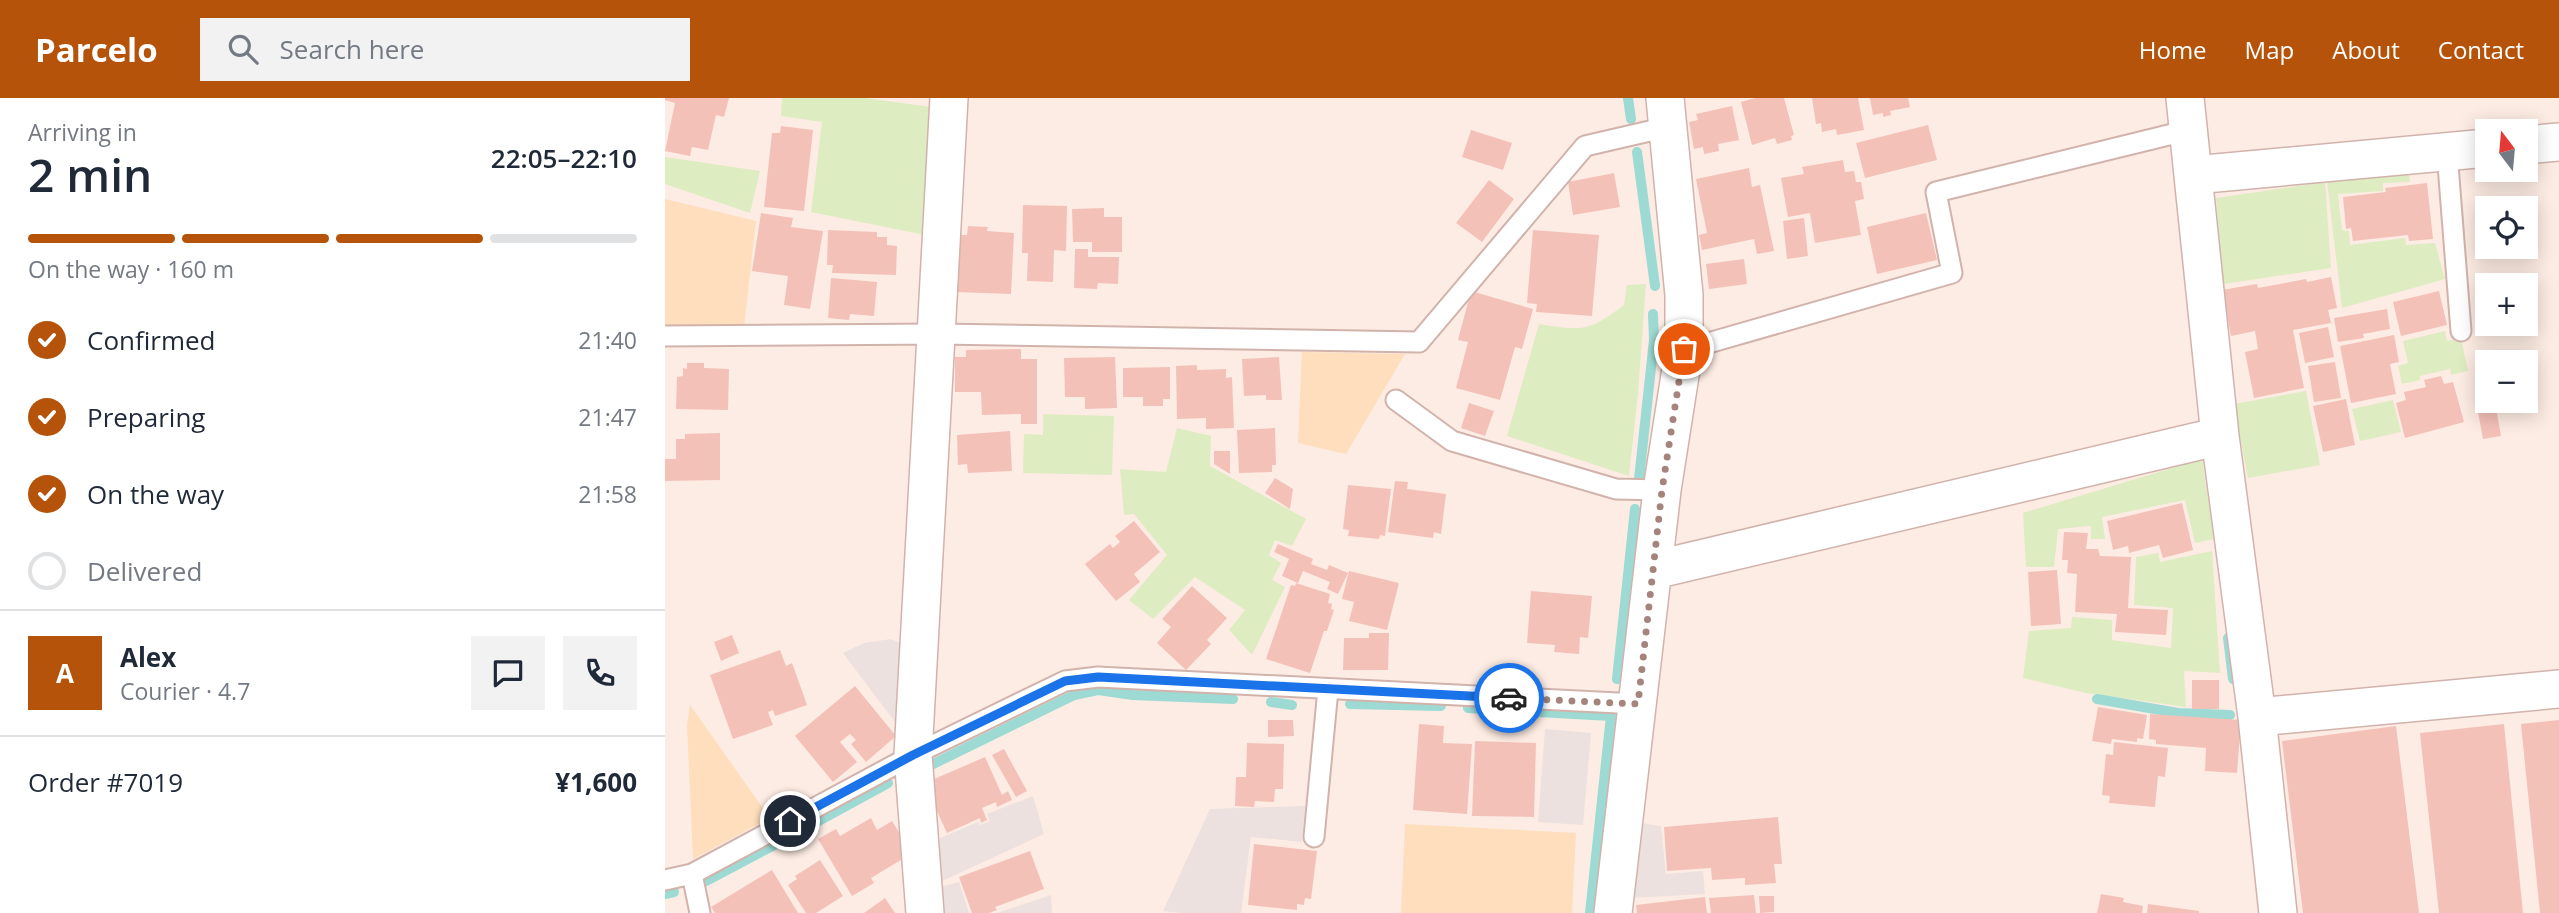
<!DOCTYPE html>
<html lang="en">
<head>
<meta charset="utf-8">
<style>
  :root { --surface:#fff; --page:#f2f2f3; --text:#1f2937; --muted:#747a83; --line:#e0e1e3; --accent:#b45309 }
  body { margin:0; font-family:"Open Sans",sans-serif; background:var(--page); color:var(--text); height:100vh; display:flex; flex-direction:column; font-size:26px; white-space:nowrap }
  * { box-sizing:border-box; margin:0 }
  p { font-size:23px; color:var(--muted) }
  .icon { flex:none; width:38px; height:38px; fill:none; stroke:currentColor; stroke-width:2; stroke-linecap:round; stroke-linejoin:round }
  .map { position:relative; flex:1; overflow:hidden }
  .sheet { display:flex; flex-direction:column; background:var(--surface); width:665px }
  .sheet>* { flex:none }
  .needle { width:46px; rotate:344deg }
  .fabs { position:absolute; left:1810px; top:21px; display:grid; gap:14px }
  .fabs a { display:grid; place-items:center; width:63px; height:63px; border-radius:0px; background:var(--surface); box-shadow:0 4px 18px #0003; font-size:35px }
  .pin { position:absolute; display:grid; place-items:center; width:60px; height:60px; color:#fff; margin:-30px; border:4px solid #fff; border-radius:50%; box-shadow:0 2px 7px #0007 }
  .courier { position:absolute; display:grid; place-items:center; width:70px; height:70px; margin:-35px; border:5px solid #1a73e8; border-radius:50%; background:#fff; color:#222; box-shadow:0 2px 9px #0007 }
  .head em { font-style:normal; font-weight:600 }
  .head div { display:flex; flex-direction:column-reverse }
  .head { display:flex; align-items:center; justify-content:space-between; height:119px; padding:0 28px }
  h1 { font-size:46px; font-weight:600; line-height:52px }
  .bar { display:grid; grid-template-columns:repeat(4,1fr); gap:10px 7px; align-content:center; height:84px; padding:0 28px }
  .bar i { height:9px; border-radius:5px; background:var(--line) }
  .bar .active { background:var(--accent) }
  .bar p { grid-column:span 4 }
  .line { display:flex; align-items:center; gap:18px; padding:0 28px; border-top:2px solid var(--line) }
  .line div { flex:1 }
  .round { display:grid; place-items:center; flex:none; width:74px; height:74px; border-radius:0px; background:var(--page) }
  ol { padding:0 28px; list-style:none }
  li { display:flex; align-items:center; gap:21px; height:77px }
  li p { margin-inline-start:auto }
  li .icon { padding:7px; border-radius:50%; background:var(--accent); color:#fff; stroke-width:4 }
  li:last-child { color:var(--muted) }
  li i { width:38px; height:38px; border:4px solid var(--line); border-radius:50% }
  header { display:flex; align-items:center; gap:42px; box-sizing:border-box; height:98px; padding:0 35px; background:var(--accent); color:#fff }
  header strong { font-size:33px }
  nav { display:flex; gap:38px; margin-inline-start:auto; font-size:24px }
  .search { width:490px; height:63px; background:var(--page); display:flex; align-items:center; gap:18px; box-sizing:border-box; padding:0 24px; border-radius:0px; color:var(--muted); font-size:26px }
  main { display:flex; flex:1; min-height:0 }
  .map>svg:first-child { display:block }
  .industrial { fill:#ece1de }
  .green { fill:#deecc1 }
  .sand { fill:#fedebc }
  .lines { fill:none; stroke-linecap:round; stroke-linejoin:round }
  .stream { stroke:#9cdad3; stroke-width:10 }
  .building { fill:#f4c1b9 }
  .lane-casing { stroke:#d1b3ac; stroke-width:23 }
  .street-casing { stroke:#d1b3ac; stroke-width:40 }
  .lane { stroke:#fff; stroke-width:19 }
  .street { stroke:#fff; stroke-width:37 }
  .done { stroke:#a6847e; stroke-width:7; stroke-dasharray:0 12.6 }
  .route { stroke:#1a73e8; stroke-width:9 }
</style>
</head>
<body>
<header>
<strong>Parcelo</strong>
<div class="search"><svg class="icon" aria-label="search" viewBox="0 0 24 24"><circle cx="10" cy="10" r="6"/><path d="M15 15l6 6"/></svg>Search here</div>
<nav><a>Home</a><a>Map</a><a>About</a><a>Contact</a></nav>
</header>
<main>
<section class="sheet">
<div class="head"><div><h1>2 min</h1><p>Arriving in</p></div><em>22:05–22:10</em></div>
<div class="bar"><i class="active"></i><i class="active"></i><i class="active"></i><i></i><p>On the way · 160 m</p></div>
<ol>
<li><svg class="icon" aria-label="check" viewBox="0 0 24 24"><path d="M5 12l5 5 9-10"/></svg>Confirmed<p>21:40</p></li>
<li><svg class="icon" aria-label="check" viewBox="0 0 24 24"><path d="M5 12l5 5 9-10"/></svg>Preparing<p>21:47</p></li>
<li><svg class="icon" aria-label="check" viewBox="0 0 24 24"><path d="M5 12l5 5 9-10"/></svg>On the way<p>21:58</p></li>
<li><i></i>Delivered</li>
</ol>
<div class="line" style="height:126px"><b class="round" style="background:var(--accent);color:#fff">A</b><div><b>Alex</b><p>Courier · 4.7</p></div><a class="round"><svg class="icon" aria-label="chat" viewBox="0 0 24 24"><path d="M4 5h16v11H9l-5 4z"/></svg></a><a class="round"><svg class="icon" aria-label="phone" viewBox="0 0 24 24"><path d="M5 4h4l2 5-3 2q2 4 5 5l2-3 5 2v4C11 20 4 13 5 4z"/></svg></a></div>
<div class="line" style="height:91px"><div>Order #7019</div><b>¥1,600</b></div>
</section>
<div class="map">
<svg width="1894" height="815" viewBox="0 0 1894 815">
  <rect width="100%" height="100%" fill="#fdece3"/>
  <path class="industrial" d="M226 541 239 547 236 632 178 555 199 545Z
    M880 631 926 635 918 727 873 724Z
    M368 698 379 736 275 784V740L313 724 315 727 325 723 322 716Z
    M640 708 637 744 586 739 576 815H516L498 813 545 711Z
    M976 725 996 728 1001 776 1038 773 1040 796 966 800Z
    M294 784 304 815H277L275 789Z
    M386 797 387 815H332Z"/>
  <path class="green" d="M117 0H200L266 9 260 137 146 114 157 24 116 18Z
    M0 59 95 73 85 115 0 86Z
    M1744 73 1745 84 1718 85V93L1673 96 1677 132 1684 133 1685 147 1740 140 1741 147 1770 145 1780 181 1677 210 1662 83Z
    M1660 84 1666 170 1558 186 1551 100Z
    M981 186 973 295 964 378 842 338 874 226C918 233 923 234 959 207L962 187Z
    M1780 233 1782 243 1796 240 1803 273 1786 277 1785 271 1755 278V282L1737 286 1733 268 1743 265 1738 243Z
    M1641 293 1655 367 1583 380 1569 306Z
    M1728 302 1736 334 1695 343 1687 311Z
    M378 316 449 318 447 377 358 375 359 336 378 337Z
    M512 330 546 338 545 368 641 421 627 448 610 442 604 457 616 465 607 482 620 489 587 557 564 532 580 512 530 479 488 521 464 502 502 457 469 416 459 417 455 371 501 374Z
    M1537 361 1549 441 1530 445 1520 402 1437 419 1440 441H1426V428L1393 431 1389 469H1361L1358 415Z
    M1547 453 1555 575 1519 573 1521 609 1421 595 1358 580 1364 533 1406 530 1407 519 1447 522V542L1506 550 1508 510 1469 507 1471 459 1493 455 1495 464Z"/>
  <path class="sand" d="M0 101 91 123 79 229 0 228Z
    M637 254 740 256 681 356 633 345Z
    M25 607 105 720 28 761 22 627Z
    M740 726 911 735 907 815H736Z"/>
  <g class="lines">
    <path class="stream" d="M963 0 966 21
      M972 54 990 188
      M974 381 989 242 988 216
      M1563 540 1568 581
      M952 581 970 411
      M1432 601 1513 615 1565 617
      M606 604 627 607
      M685 606 776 608
      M803 610 946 618 925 815
      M264 668 409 597 433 592 468 597 568 601
      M146 727 223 685
      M41 783 109 747
      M0 796 9 794"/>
  </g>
  <path class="building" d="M0 0H64L59 19 51 17 43 52 27 49 25 58 0 53 10 5 0 2Z
    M1090 0H1119L1129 37 1126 38 1127 42 1112 46 1110 40 1087 47 1076 4Z
    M1147 0H1193L1199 32 1172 37 1171 31 1157 34 1156 25 1151 26Z
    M1205 0H1243L1245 9 1225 13 1226 17 1218 19V15L1208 17Z
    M1067 8 1074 42 1053 46 1054 53 1039 56 1038 49 1029 51 1024 24 1033 22 1031 16Z
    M1263 27 1272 62 1200 80 1191 45Z
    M116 28 148 32 139 113 99 109 107 35H115Z
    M806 32 847 45 838 72 797 59Z
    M1178 62 1180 74 1189 73 1191 84H1196L1199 101 1190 103 1196 137 1150 145 1145 115 1123 119 1116 80 1139 76 1137 69Z
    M1084 70 1087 89 1095 87 1109 153 1092 156 1089 141 1037 152 1034 137 1042 135 1031 81Z
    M949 75 955 109 908 117 903 84Z
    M824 82 849 101 817 144 791 125Z
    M1762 85 1768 141 1744 143 1743 137 1688 143 1686 130 1681 131 1678 99 1721 94 1720 90Z
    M358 107 402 108 401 153 389 152 388 184 362 183 363 155H357Z
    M439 110V119H457V154H427V144H408L407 111Z
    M96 115 128 120 126 129 158 133 145 211 119 207 123 178 87 173Z
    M1261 115 1272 162 1212 176 1202 129Z
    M1139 120 1143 158 1122 161 1118 123Z
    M303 128 323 129 322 133 349 135 346 196 291 194 294 137H302Z
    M163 132 212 134V139H222V147L232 148 231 177 167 175 168 167H162Z
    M868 132 934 137 927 218 871 214 872 206 862 205Z
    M410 151H423V159H454L453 186 433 185 432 191 409 190Z
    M1079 161 1082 186 1044 191 1041 166Z
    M1666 179 1672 210 1663 212 1666 225 1628 232 1639 290 1589 300 1580 254 1593 251 1590 233 1566 238 1557 192 1592 186 1593 190 1641 181 1642 184Z
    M166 180 212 184 209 218 185 216 184 222 163 220Z
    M806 193 868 211 857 251 850 249 835 302 791 290 803 244 793 242Z
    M1774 193 1782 227 1736 238 1728 204Z
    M1722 211 1725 231 1698 236 1699 240 1673 244 1669 220Z
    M1663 229 1669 259 1640 265 1634 235Z
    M1729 237 1734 264 1725 266 1731 296 1686 305 1675 248Z
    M356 251V261H372V326H356V316L317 317 316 294H290V259H301V252Z
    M450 259 452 310 420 311V299H400L399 260Z
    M614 259 617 302H601V297L579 298 577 261Z
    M1670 264 1676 300 1649 304 1643 268Z
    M22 265H39V270L64 271 63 312 11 311 12 279 18 278V270L22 271Z
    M532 267V272L561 271V280L567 279 569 330 541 331V320L512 321 511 268Z
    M505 269V301H498V308H478V299H458V270Z
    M1776 278 1779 286 1788 284 1799 324 1740 340 1731 305 1741 302 1739 294 1761 289 1759 282Z
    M1681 301 1690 347 1658 354 1648 308Z
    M804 305 829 313 820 338 796 330Z
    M1831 310 1836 338 1818 341 1813 314Z
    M610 330 611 367H607V374L574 375 572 332Z
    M345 333 347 373 303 375 302 366 293 367 292 337Z
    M55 335V382L0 383V361H11V341H20V336Z
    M549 353H565V376L549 366Z
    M610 380 628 391 625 411 600 395Z
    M730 383 743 384 742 391 781 396 776 436 769 434 768 440 723 434Z
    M683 387 726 391 720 438 715 437 714 441 683 438 684 432 678 431Z
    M1517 405 1528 452 1498 460 1494 447 1464 455 1463 448 1448 452 1442 423Z
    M469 423 495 454 469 476 475 484 451 503 420 466 445 446 448 450 455 444 450 438Z
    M1399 434 1423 435 1421 451H1433L1435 458 1466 459 1463 510 1503 512 1501 537 1450 534 1452 516 1410 514 1412 476 1402 475 1403 462H1397Z
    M613 446 648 461 646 466 662 472 664 467 683 475 673 496 662 491 665 484 638 473 633 485 617 478 624 461 609 454Z
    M1392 472 1396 526 1366 528 1363 474Z
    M684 473 734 485 722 532 684 523 689 504 677 501Z
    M631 485 665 496 663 505 667 506 666 511 669 512 662 533H659L645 575 601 561 626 487 630 488Z
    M527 488 562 520 542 542 546 546 521 572 492 545 506 529 497 521Z
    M866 493 927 498 923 540 915 539 914 556 889 554 890 547 862 545Z
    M704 535H724L723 572H678L679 540H704Z
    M67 537 74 555 56 563 49 544Z
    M115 552 121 568 127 565 142 607 110 618 108 612 103 614 108 627 68 641 45 577Z
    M1527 582H1554V611H1527Z
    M190 588 231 638 201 664 186 646 191 642 185 636 175 644 192 664 168 684 130 638Z
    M1433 609 1482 617 1478 641 1472 640V644L1447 641 1446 646 1427 643Z
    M1485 616 1576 622 1572 675 1540 673 1541 650 1491 646V642L1484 641Z
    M603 622H628L629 638 603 639Z
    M1894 622V815H1875L1856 626Z
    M754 626 779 628 778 645 807 646 802 716 748 712Z
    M1839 626 1858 815H1774L1755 635Z
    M1731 628 1754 815H1638L1617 643Z
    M810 643 871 645 869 719 807 718Z
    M1449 644 1503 650 1500 679 1493 678 1490 709 1444 705 1445 698 1437 697 1441 656 1448 657Z
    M582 645 619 646 618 691H610L609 704 590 703 589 709 570 708 571 679H581Z
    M339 651 362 693 351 699 327 657Z
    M320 659 337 697 343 693 347 702 332 709 331 704 317 710 322 722 316 725 315 720 282 735 262 691 269 687 267 682Z
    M1113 719 1117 766H1109L1111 785 1080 787V780L1047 782 1046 770 1002 773 999 729Z
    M206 720 212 732 227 723 243 749 237 752 241 759 206 780 209 785 187 798 153 741 171 731 175 738Z
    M589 746 652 753 646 801 640 800 639 807 632 806V812L583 807Z
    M365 753 379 791 330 809 332 812 324 815H307L294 779Z
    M155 762 178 798 151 815H141L123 787 132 781 130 778Z
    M107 772 133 815H50L46 809Z
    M1436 796 1459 800 1458 804 1478 808 1477 815H1432Z
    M1089 797 1091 815H1046L1044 800Z
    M1094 798H1109V814L1095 815Z
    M1040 799 1042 815H972L971 807Z
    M220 800 230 815H199Z
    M1483 806 1534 813V815H1482Z"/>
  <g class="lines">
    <g class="lane-casing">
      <path id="lane" d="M1782 54 1796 233
        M0 238 273 236 754 244 920 48 1002 29
        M1019 252 1287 175 1271 94 1524 32
        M731 302 787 343 951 391 997 392
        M649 739 663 591
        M27 776 35 815
        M0 782 27 776 248 657 400 583 433 579 973 606"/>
    </g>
    <g class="street-casing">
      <path id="street" d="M1520 0 1555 338 1592 619 1613 815
        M1860 47 1894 44
        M1529 77 1822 50
        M989 472 1555 338
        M1592 619 1894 591
        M260 815 248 657 284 0
        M948 815 997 392 1019 252V197L1000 0"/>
    </g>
    <use href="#lane" class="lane"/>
    <use href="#street" class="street"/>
  </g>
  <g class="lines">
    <path class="done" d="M844 600 973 606 997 392 1019 251"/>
    <path class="route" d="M125 723 248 657 400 583 433 579 844 600"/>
  </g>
</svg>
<div class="fabs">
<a><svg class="needle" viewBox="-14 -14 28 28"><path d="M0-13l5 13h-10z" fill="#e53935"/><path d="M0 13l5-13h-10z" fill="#747a83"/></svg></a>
<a><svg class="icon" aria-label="locate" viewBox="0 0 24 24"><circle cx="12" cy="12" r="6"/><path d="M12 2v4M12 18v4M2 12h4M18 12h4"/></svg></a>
<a>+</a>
<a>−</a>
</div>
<div class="pin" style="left:1019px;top:251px;background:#ea580c"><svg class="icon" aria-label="bag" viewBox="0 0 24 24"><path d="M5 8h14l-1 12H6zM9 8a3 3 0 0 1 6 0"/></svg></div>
<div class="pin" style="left:125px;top:723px;background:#1f2937"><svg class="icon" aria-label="home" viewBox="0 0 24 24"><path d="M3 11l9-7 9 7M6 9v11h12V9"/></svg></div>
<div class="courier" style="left:844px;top:600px"><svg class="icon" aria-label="car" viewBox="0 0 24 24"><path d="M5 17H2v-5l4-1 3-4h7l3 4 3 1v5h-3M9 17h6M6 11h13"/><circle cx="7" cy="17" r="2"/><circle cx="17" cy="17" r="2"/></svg></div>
</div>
</main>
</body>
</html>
